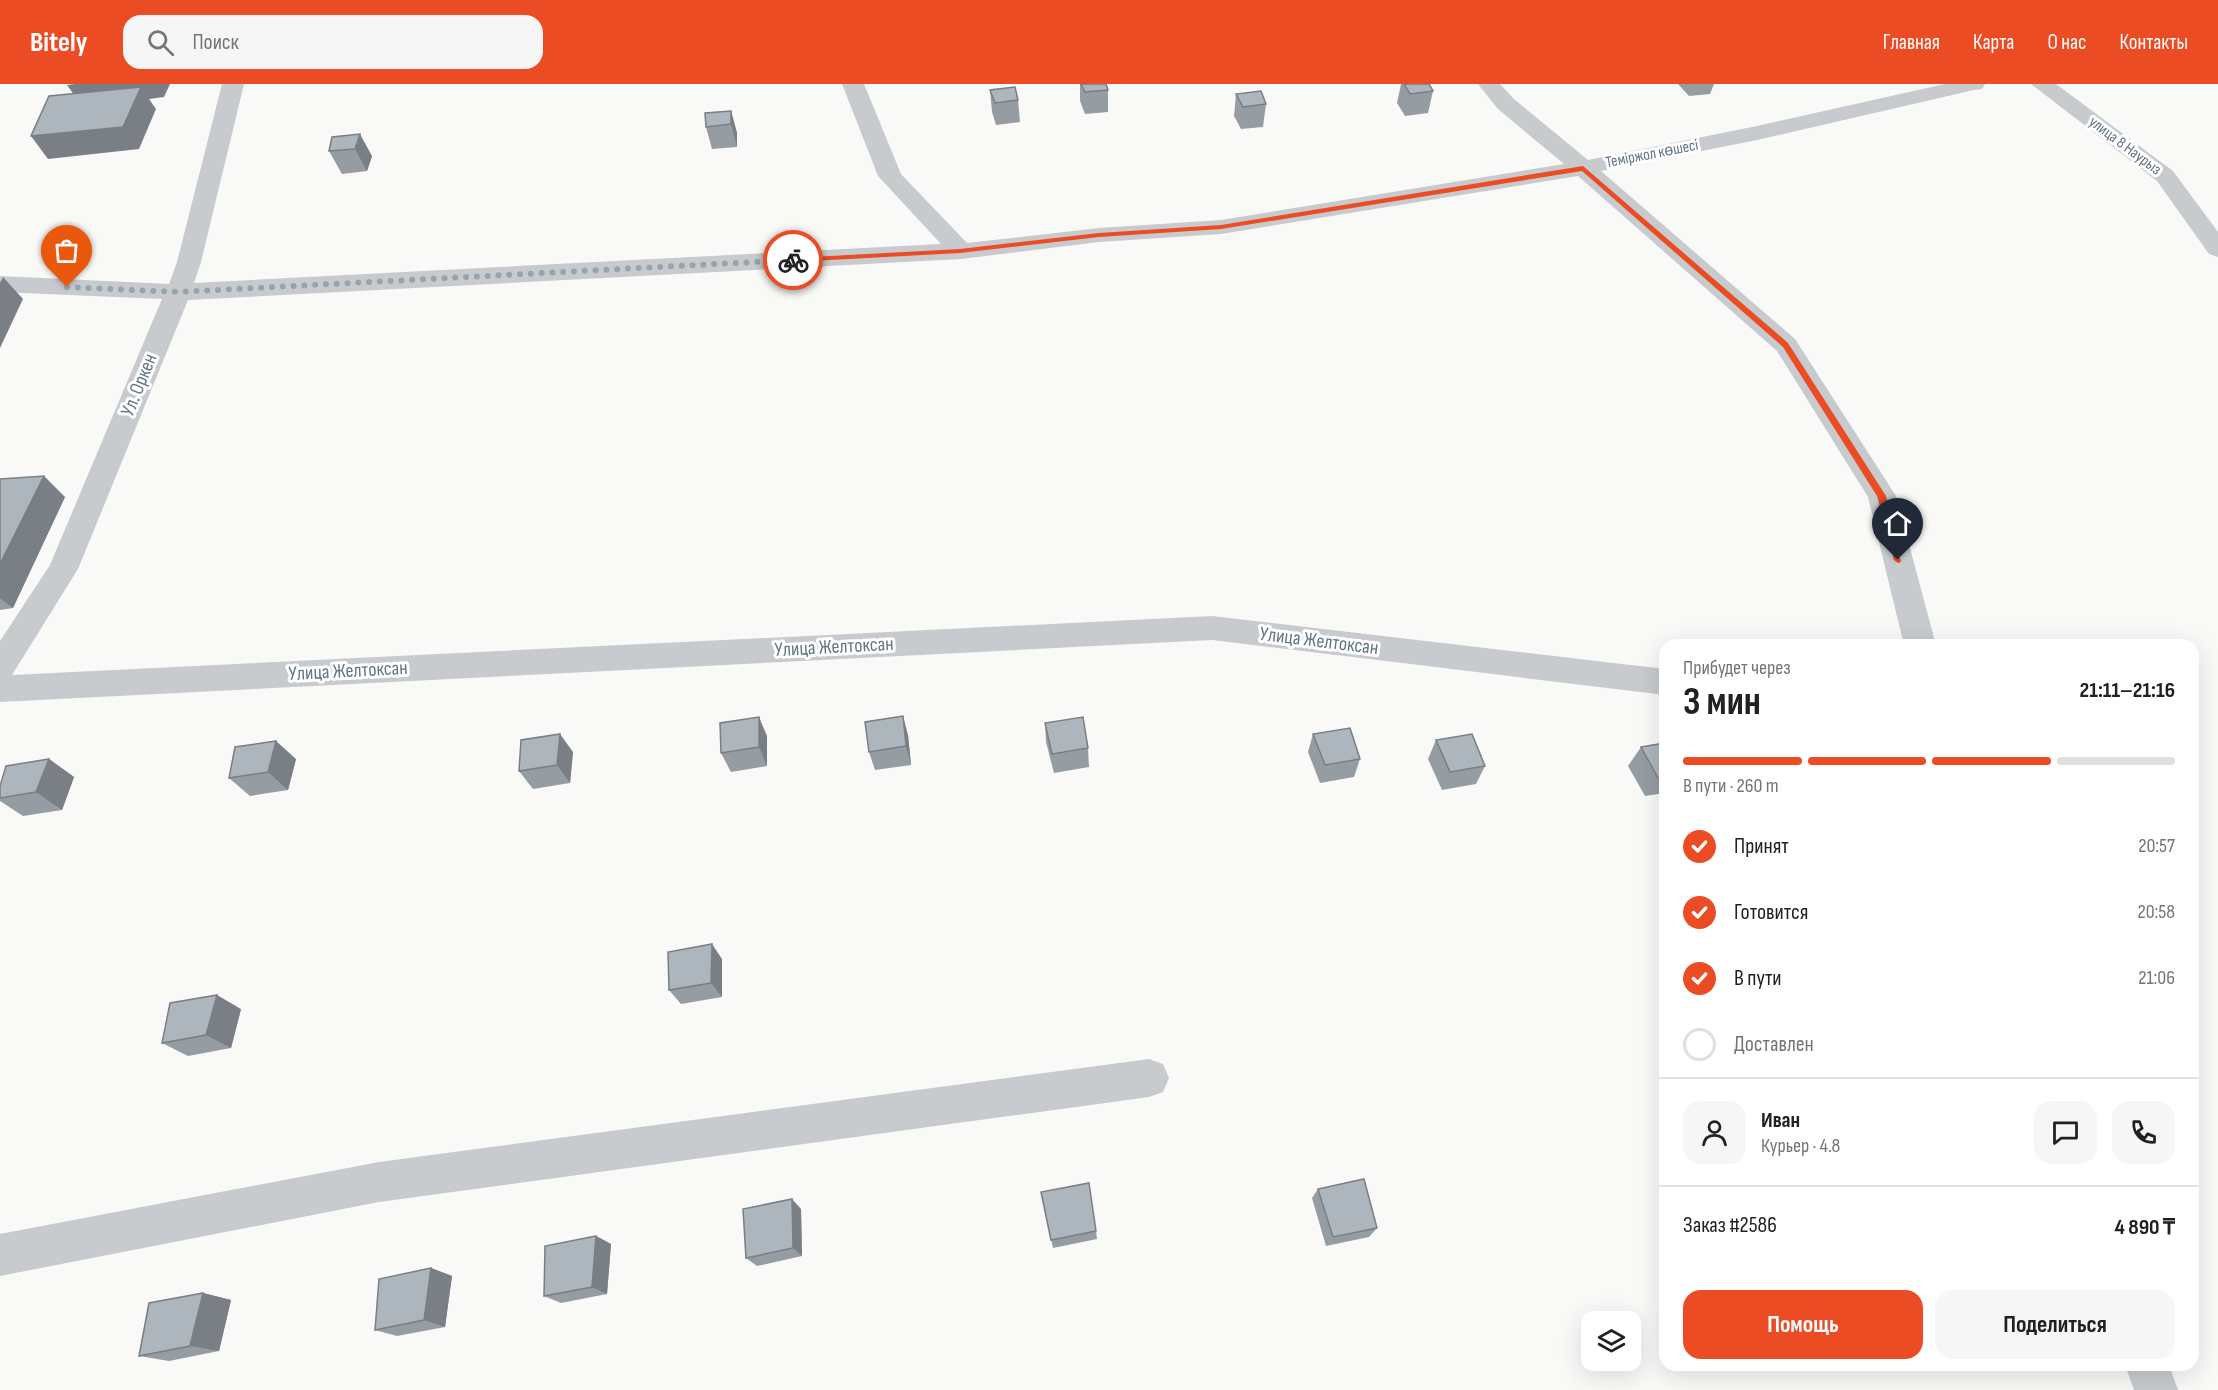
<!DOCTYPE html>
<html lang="ru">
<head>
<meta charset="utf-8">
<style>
  :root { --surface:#fff; --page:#f6f6f6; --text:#202124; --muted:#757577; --line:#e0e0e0; --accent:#eb4c24 }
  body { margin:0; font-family:"Sofia Sans Condensed",sans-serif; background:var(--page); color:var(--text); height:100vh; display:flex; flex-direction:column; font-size:22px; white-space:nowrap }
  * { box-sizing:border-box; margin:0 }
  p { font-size:20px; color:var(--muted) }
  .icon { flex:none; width:33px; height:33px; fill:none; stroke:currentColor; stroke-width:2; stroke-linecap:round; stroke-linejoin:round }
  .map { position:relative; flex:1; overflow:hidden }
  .panel { position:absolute; left:1659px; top:555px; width:540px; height:732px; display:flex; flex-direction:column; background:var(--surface); border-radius:18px; box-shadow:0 6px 24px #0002 }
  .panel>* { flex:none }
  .controls { position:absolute; left:1581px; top:1227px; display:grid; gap:12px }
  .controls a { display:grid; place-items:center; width:60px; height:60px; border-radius:12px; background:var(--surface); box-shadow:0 6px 24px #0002; font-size:30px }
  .pin { position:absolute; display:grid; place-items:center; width:51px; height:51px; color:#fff; margin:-62px -26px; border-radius:50% 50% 50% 0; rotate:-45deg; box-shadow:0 0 6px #0007 }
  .pin .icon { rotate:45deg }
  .courier { position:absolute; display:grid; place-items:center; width:60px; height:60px; margin:-30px; border:4px solid #eb4c24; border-radius:50%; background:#fff; color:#222; box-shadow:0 2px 8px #0007 }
  .summary em { font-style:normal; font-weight:700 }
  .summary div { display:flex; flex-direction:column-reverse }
  .summary { display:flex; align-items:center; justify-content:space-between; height:102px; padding:0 24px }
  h1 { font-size:39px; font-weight:700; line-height:45px }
  .bar { display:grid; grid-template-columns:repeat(4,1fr); gap:9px 6px; align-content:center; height:72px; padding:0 24px }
  .bar i { height:8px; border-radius:4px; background:var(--line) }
  .bar .on { background:var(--accent) }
  .bar p { grid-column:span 4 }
  .line { display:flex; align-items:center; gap:15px; padding:0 24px; border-top:2px solid var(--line) }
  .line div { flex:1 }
  .round { display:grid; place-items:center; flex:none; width:63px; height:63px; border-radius:18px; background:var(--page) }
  ol { padding:0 24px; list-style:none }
  li { display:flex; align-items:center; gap:18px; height:66px }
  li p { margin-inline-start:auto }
  li .icon { padding:6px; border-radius:50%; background:var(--accent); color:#fff; stroke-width:4 }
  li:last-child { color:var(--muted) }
  li i { width:33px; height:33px; border:3px solid var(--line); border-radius:50% }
  .primary-button { display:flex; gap:12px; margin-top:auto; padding:12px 24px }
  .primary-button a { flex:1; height:69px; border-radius:18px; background:var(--accent); color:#fff; font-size:24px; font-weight:700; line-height:69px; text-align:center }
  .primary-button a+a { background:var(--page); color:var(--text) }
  header { display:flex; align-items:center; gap:36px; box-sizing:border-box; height:84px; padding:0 30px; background:var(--accent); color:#fff }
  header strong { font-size:28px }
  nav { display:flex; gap:33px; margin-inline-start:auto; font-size:21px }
  .search { width:420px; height:54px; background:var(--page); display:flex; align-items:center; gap:15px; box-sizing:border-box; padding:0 21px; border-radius:18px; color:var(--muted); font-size:22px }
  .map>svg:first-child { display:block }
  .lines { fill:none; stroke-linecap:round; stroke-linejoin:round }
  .minor { fill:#c7cbce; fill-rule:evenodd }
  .wall { fill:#959da2 }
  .shaded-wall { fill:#797f84 }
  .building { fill:#adb6bc; stroke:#797f84; stroke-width:1.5 }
  .route { fill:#eb4c24 }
  .done { stroke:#98a4ac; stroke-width:6; stroke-dasharray:0 10.8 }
  .labels { text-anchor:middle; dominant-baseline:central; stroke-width:6; stroke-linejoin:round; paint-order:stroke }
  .far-street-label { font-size:16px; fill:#637683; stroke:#fff }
  .street-label { font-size:20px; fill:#637683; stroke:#fff }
</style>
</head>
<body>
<header>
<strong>Bitely</strong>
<div class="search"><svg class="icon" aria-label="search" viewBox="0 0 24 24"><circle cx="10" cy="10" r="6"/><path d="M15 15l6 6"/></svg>Поиск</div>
<nav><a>Главная</a><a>Карта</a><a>О нас</a><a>Контакты</a></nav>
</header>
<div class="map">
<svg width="2218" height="1306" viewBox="0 0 2218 1306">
  <rect width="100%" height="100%" fill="#f9f9f7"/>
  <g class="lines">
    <path class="minor" d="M222 0H244L201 178 194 199 941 160 878 92 842 0H864L901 90 967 159 1099 144 1221 136 1564 80 1498 25 1478 0H1500L1514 15 1588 76 1757 42 1945 0H1985L1982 5 1974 6 1757 56 1601 87 1795 255 1896 412 1936 561H1904L1868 413 1777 267 1578 92 1221 150 1099 158 961 175 188 216 78 485 12 591 1212 532 1665 585V611L1212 556 0 618V557L50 481 162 215 0 208V192L169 200 177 178Z
      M2031 0H2056L2173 87 2218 148V173L2209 170 2157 97Z
      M1149 975 1163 980 1169 994 1163 1008 1149 1013 379 1118 0 1192V1150L379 1078Z
      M2125 1281H2169L2178 1306H2134Z"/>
  </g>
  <path class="wall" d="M1080 0H1106L1108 6V28L1085 30 1080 17Z
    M1401 0H1429L1433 7 1428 29 1405 32 1397 19Z
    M1678 0H1714L1710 10 1689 12Z
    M990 6 1018 16 1020 38 996 41 992 28Z
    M1236 10 1266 20 1263 43 1241 45 1234 32Z
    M731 27 737 49V63L712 65 706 43Z
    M332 53 372 72 367 87 342 90 329 67Z
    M0 395 65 413 13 524 0 526Z
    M1045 639 1088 664 1089 683 1054 689 1046 658Z
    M1313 650 1360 675 1354 693 1320 699 1308 668Z
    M908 651 911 681 875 686 869 668Z
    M767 652V682L731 688 721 669Z
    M1436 656 1485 682 1476 700 1442 706 1428 675Z
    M1665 659V709L1645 712 1628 682 1641 663Z
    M573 668 570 699 533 705 519 687Z
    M49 675 74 693 62 726 23 732 0 717V702Z
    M296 675 288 706 250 712 229 694Z
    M722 875V913L681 920 669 906Z
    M241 925 231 964 188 972 162 959Z
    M1318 1105 1377 1144 1369 1153 1326 1162 1312 1114Z
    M1041 1108 1096 1147 1097 1155 1053 1164Z
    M801 1125 802 1172 757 1182 746 1174Z
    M596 1152 611 1160 607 1210 561 1219 544 1212Z
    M431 1184 452 1192 445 1243 397 1252 375 1246Z
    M203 1209 231 1216 219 1267 169 1277 139 1272Z"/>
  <path class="shaded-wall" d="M75 0H170L164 13 149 15 156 25 139 65 48 75 31 52 83 23 67 1Z
    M731 27 737 49V63L731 40Z
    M360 50 372 72 367 87 355 65Z
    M3 193 23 215 0 264V199Z
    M44 392 65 413 13 524 0 514V480Z
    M903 632 908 651 911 681 906 662Z
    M759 633 767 652V682L759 663Z
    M560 650 573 668 570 699 557 681Z
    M276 657 296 675 288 706 268 688Z
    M49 675 74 693 62 726 36 708Z
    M712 860 722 875V913L711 899Z
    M217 911 241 925 231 964 206 951Z
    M792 1115 801 1125 802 1172 793 1164Z
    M596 1152 611 1160 607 1210 592 1203Z
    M431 1184 452 1192 445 1243 424 1236Z
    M203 1209 231 1216 219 1267 190 1262Z"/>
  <path class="building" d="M1081 0H1106L1108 6 1085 8Z
    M1404 0H1429L1433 7 1410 10Z
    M141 3 123 43 31 52 49 12Z
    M1015 3 1018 16 995 19 990 6Z
    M1261 7 1266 20 1243 23 1236 10Z
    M731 27V40L706 43 705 29Z
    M360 50 355 65 329 67 332 53Z
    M44 392 0 480V395Z
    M903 632 906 662 869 668 865 638Z
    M759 633V663L721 669 720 639Z
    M1083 633 1088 664 1052 670 1045 639Z
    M1350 644 1360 675 1325 681 1313 650Z
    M560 650 557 681 519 687 521 656Z
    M1472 650 1485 682 1450 688 1436 656Z
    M276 657 268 688 229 694 235 663Z
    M1665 659V693L1658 694 1641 663Z
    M49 675 36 708 0 714V702L6 682Z
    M712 860 711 899 669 906 668 868Z
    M217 911 206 951 162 959 170 919Z
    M1364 1095 1377 1144 1333 1153 1318 1105Z
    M1089 1099 1096 1147 1051 1156 1041 1108Z
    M792 1115 793 1164 746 1174 743 1125Z
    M596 1152 592 1203 544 1212 545 1162Z
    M431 1184 424 1236 375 1246 379 1195Z
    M203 1209 190 1262 139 1272 149 1219Z"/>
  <path class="route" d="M1583 82 1788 259 1886 412 1901 478 1898 479 1894 476 1877 412 1783 263 1582 87 1221 145 1099 153 960 169 793 178 789 176 793 174 960 165 1099 149 1221 141Z"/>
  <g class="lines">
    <path class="done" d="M67 203 178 208 793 176"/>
  </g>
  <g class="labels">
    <g class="far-street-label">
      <text transform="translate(2125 62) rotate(37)">улица 8 Наурыз</text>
      <text transform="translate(1652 70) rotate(-11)">Теміржол көшесі</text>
    </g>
    <g class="street-label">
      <text transform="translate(139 301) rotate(-68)">Ул. Оркен</text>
      <text transform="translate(1319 557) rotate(7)">Улица Желтоксан</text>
      <text transform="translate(834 563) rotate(-3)">Улица Желтоксан</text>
      <text transform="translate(348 587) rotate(-3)">Улица Желтоксан</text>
    </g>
  </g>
</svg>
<div class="controls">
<a><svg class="icon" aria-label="layers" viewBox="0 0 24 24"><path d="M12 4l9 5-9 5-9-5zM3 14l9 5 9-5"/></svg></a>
</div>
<div class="pin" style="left:67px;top:203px;background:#ea580c"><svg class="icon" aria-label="bag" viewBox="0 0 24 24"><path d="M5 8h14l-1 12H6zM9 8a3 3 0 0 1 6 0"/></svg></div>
<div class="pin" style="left:1898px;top:476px;background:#1f2937"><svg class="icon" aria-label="home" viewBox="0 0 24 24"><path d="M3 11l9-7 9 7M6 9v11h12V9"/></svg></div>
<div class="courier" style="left:793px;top:176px"><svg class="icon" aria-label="bike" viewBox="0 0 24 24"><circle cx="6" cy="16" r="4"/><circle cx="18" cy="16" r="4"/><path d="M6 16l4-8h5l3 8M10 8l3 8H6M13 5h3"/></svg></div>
<section class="panel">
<div class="summary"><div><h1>3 мин</h1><p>Прибудет через</p></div><em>21:11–21:16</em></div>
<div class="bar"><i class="on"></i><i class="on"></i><i class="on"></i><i></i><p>В пути · 260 m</p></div>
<ol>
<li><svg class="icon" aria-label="check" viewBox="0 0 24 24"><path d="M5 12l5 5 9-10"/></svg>Принят<p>20:57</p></li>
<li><svg class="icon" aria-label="check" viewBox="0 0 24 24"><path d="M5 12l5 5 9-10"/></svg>Готовится<p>20:58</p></li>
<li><svg class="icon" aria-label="check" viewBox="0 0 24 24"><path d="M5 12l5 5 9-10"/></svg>В пути<p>21:06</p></li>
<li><i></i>Доставлен</li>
</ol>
<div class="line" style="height:108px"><a class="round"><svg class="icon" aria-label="person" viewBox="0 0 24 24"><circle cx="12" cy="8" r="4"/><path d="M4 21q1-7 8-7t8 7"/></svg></a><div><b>Иван</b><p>Курьер · 4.8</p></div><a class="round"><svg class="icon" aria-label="chat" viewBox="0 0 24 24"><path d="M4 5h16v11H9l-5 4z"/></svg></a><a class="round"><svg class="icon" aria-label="phone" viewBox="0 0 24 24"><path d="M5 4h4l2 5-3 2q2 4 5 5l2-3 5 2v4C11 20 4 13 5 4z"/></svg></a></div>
<div class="line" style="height:78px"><div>Заказ #2586</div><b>4 890 ₸</b></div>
<div class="primary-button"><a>Помощь</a><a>Поделиться</a></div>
</section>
</div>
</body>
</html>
